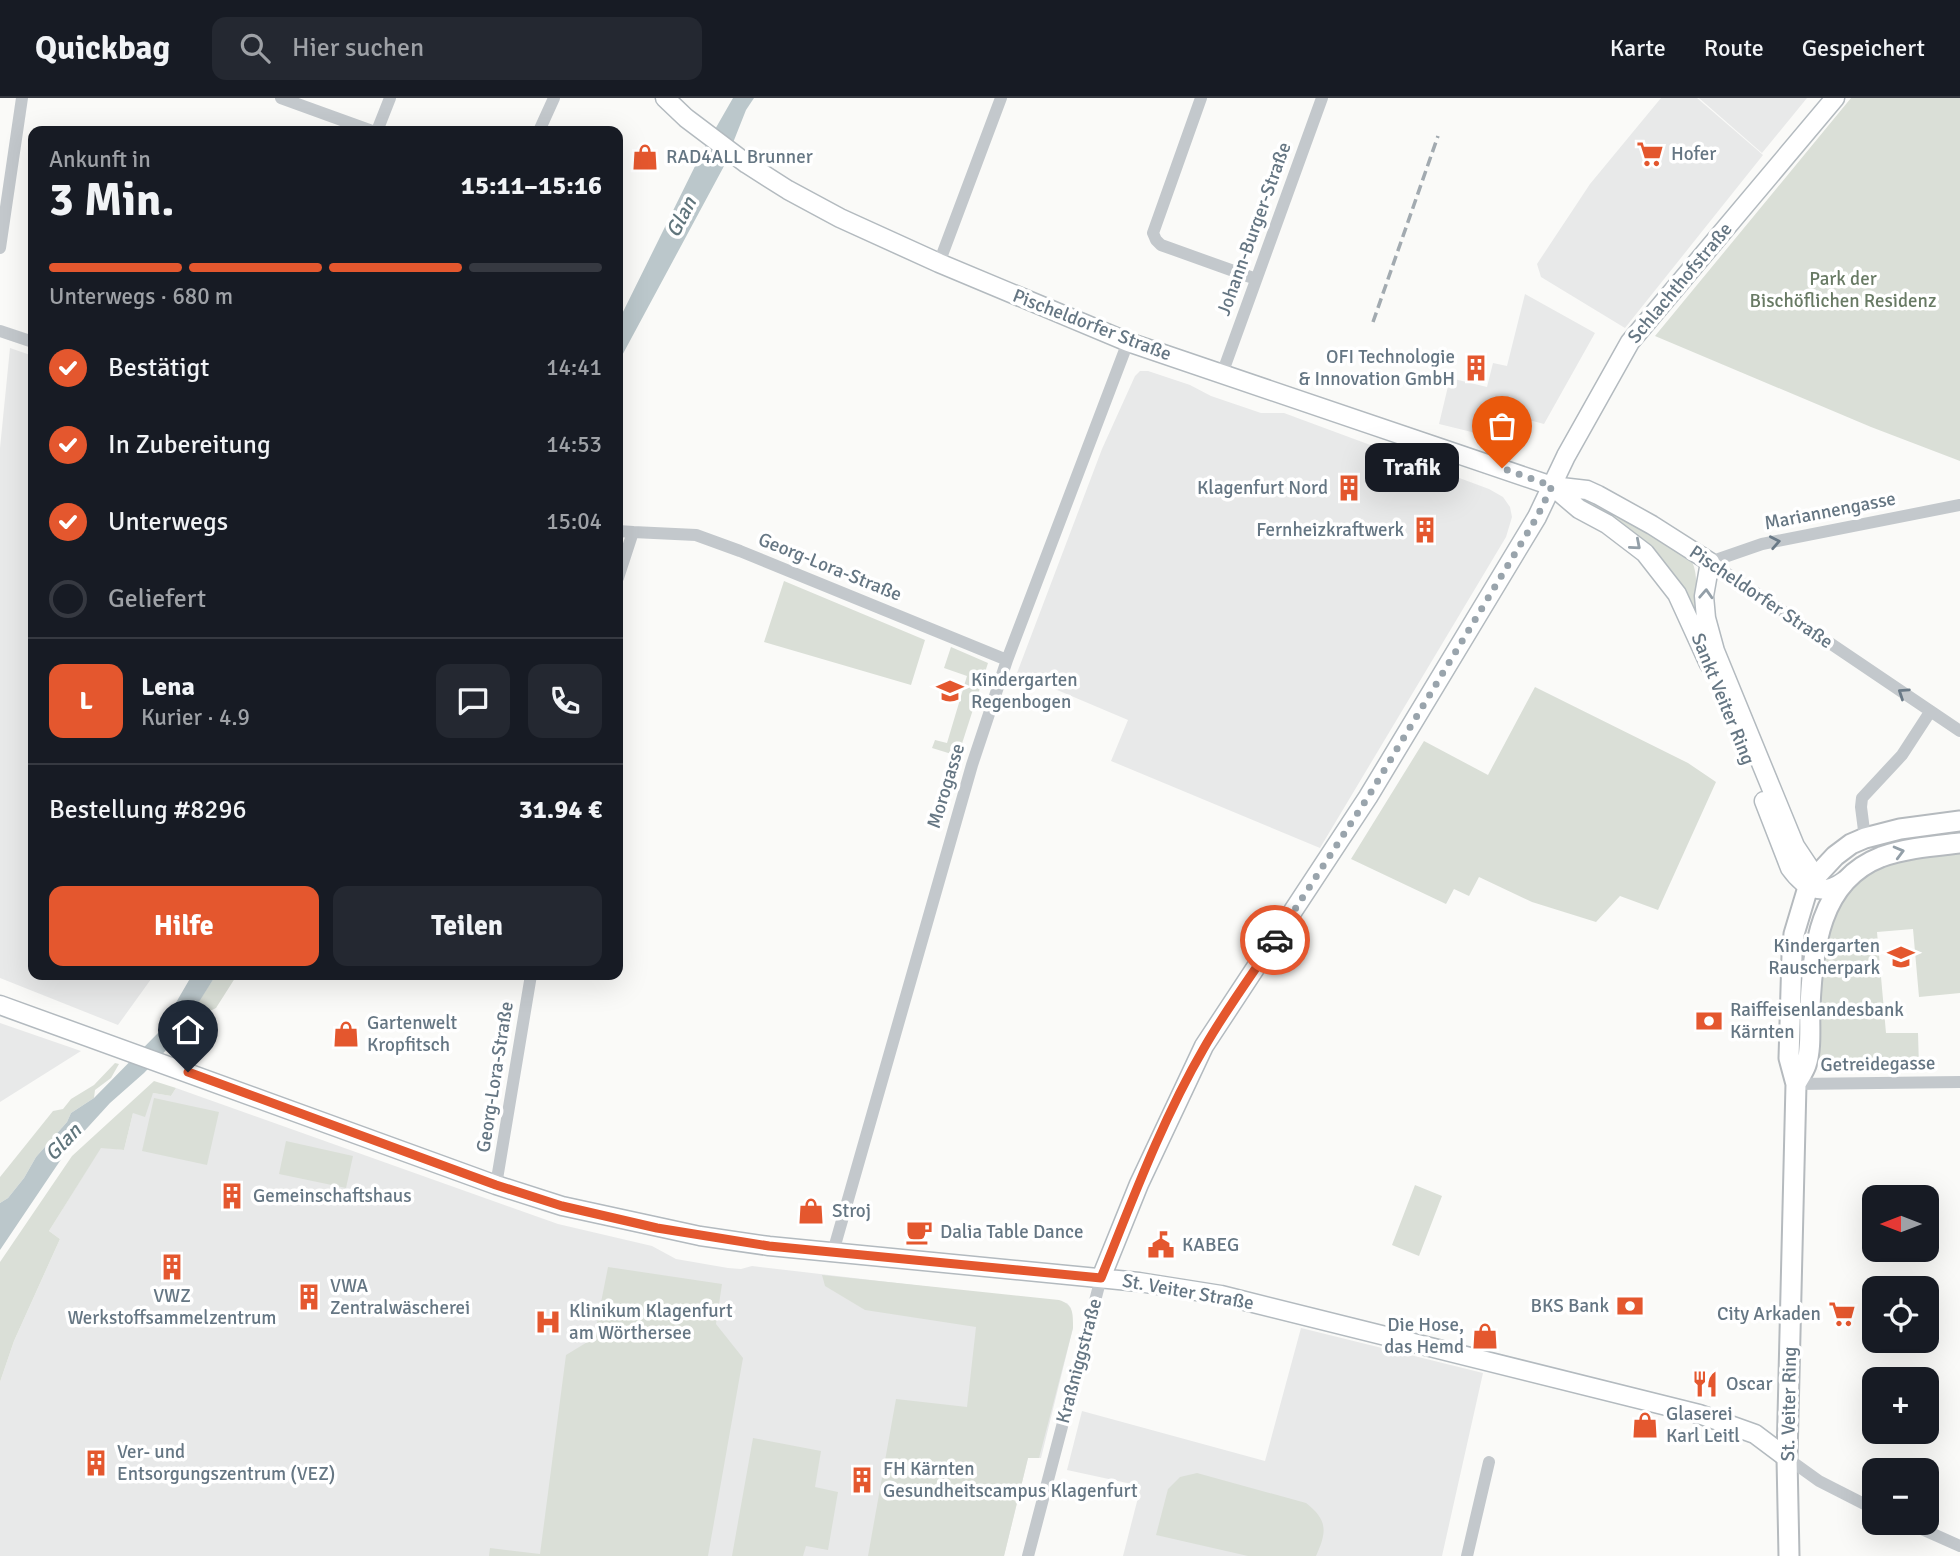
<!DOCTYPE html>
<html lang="de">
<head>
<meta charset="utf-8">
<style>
  :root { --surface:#171b24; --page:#242831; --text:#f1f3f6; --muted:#9ea1a6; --line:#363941; --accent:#e4572e }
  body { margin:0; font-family:Signika,sans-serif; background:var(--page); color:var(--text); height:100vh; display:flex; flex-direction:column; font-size:26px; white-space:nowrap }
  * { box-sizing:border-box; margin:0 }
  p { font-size:23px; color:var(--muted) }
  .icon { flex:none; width:38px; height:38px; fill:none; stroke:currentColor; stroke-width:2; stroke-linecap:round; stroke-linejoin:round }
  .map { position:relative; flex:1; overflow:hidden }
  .details { position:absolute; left:28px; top:28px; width:595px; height:854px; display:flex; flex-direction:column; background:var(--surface); border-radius:14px; box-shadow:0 7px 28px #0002 }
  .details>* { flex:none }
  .needle { width:46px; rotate:270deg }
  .buttons { position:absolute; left:1862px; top:1087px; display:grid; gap:14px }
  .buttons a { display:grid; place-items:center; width:77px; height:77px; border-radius:14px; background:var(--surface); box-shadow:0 7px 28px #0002; font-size:35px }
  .pin { position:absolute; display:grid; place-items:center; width:60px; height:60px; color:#fff; margin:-72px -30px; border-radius:50% 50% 50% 0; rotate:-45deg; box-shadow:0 0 7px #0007 }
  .pin .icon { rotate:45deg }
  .courier { position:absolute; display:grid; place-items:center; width:70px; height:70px; margin:-35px; border:5px solid #e4572e; border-radius:50%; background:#fff; color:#222; box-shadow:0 2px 9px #0007 }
  .bubble { position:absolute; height:49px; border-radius:14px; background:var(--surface); box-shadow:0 7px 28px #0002; font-size:23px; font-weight:700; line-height:49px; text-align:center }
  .summary em { font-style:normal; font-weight:700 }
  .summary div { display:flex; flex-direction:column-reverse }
  .summary { display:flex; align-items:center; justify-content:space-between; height:119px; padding:0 21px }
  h1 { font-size:46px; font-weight:700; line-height:52px }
  .bar { display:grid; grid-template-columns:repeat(4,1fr); gap:10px 7px; align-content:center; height:84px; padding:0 21px }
  .bar i { height:9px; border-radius:5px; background:var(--line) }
  .bar .selected { background:var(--accent) }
  .bar p { grid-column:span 4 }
  .line { display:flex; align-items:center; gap:18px; padding:0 21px; border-top:2px solid var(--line) }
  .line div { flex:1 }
  .round { display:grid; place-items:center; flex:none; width:74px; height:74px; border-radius:14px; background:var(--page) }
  ol { padding:0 21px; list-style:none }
  li { display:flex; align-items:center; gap:21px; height:77px }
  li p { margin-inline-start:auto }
  li .icon { padding:7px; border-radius:50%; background:var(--accent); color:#fff; stroke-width:4 }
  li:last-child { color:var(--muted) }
  li i { width:38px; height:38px; border:4px solid var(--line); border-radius:50% }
  .cta { display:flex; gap:14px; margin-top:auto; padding:14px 21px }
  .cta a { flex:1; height:80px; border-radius:14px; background:var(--accent); color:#fff; font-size:28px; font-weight:700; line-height:80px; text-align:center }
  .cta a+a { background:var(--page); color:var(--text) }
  header { display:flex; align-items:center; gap:42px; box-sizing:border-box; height:98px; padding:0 35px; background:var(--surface); border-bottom:2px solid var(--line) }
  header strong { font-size:33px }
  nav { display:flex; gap:38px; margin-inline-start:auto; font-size:24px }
  .search { width:490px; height:63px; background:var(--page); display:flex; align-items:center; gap:18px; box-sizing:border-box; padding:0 24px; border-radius:14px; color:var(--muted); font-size:26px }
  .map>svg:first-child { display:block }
  .built { fill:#e8e9e9 }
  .green { fill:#dadfd7 }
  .water { fill:#bbc7cb }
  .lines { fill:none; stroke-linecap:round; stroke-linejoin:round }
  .secondary-casing { stroke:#b3babf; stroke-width:21 }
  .primary-casing { stroke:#b5babe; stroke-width:23 }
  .street { stroke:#c3c8cc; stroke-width:12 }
  .secondary { stroke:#fff; stroke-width:18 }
  .primary { stroke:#fff; stroke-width:19 }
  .rail { stroke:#a2aab0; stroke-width:3.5; stroke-dasharray:10 5; stroke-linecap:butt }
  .oneway { stroke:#6a7a87 }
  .oneway2 { stroke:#939fa8 }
  .done { stroke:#99a4ac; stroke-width:7; stroke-dasharray:0 12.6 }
  .route { stroke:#e4572e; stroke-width:9 }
  .labels { text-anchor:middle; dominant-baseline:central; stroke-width:7; stroke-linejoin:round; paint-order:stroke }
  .poi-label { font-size:19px; fill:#657683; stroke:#fff; text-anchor:start }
  .street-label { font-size:19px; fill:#657683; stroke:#fff }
  .park-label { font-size:19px; fill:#687a64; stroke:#fff }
  .water-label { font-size:21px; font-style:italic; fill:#60757c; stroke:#fff }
</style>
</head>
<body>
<header>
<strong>Quickbag</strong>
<div class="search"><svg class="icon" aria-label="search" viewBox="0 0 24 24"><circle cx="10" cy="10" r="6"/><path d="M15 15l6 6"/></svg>Hier suchen</div>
<nav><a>Karte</a><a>Route</a><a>Gespeichert</a></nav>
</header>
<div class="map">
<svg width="1960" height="1458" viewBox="0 0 1960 1458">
  <rect width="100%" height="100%" fill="#fafaf8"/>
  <path class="built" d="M1661 0H1697L1763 57 1625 230 1541 179 1537 166 1590 86Z
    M1699 0H1807L1762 55Z
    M1525 196 1595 235 1544 326 1495 313 1488 338 1439 326 1450 280 1487 289 1493 265 1507 268Z
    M10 250 33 258V877H154L118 927 0 880V350Z
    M1140 273H1148L1190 287 1211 298 1261 315H1284L1489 391 1503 399 1510 409 1512 419 1506 439 1320 750 1111 663 1128 622 1017 575 1102 351 1135 278Z
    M0 925 81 953 0 1004Z
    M176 990 558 1126 652 1148 676 1161 728 1170 741 1171 752 1168 1067 1205 1071 1210 1073 1230 1041 1360H1028L1004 1458H0V1284L14 1243 60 1141 49 1133 101 1049 124 1052 133 1015 153 995 171 998Z
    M1301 1230 1483 1275 1442 1458H1123L1141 1388 1067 1372 1082 1313 1265 1363Z"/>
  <path class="green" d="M1851 0H1960V363L1871 329 1655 238Z
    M1589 402 1631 424 1689 459C1700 473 1695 496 1696 513 1687 502 1681 487 1673 475 1650 444 1619 425 1587 406Z
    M784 483 925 542 911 587 764 544Z
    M951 549 988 565 958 658 932 650 935 642 947 645 967 578 944 570Z
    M1535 589 1688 665 1716 684 1658 812 1620 798 1596 824 1532 804 1479 779 1469 798 1454 791 1446 806 1351 761 1424 643 1488 677Z
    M1960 754V895L1919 899 1913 831 1877 834 1886 935H1918L1919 969 1832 971 1816 962C1819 920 1815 850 1833 812 1841 795 1863 778 1881 770 1905 759 1934 758 1960 754Z
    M216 877H237L216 910 204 916 189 942 180 944 178 935Z
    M115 965 119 966 111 980 95 992 94 1000 71 1015 67 1024 36 1059 24 1080 8 1100 0 1105V1079L53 1013 63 1011 71 1001 94 987Z
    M154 983 176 990 171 998 153 995 145 1019 133 1015 124 1052 101 1050 49 1133 60 1141 14 1243 0 1284V1164L72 1058Z
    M154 1000 219 1014 207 1067 142 1053Z
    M286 1043 353 1058 346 1090 279 1076Z
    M1415 1087 1442 1098 1419 1158 1392 1147Z
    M608 1169 722 1186 716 1226 743 1260 708 1458H489L490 1450 540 1456 566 1257 594 1240Z
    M822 1177 1059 1202C1074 1207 1073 1216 1073 1230L1039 1360H1028L1004 1458H868L896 1301 967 1309 976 1229 865 1212 825 1188Z
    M753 1340 821 1353 815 1389 838 1394 828 1452 806 1448 803 1458H732Z
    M1197 1375 1306 1405C1328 1422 1327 1434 1316 1458H1248L1156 1437 1168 1391 1180 1379Z"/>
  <path class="water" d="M733 0H754L746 12 723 70 618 265V224L702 54Z
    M192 877H216L173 945 144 975 110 1005 68 1051 0 1152V1105L8 1100 24 1080 36 1059 67 1024 71 1015 94 1000 159 934Z"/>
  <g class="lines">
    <g class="secondary-casing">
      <path id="secondary" d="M665 0 686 20 747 66 788 92 840 120 939 165 1128 244 1552 388 1587 392 1598 397 1652 427 1710 464 1704 498 1706 520 1715 553 1795 748 1815 778
        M1552 388 1579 411 1607 426 1645 455 1677 496 1709 566
        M1764 703 1790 770C1805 791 1822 799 1844 783
        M0 907 496 1087 562 1108 700 1138 769 1148 1139 1184 1221 1197 1699 1316 1755 1336 1787 1360
        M1101 1180 1139 1086 1204 948 1368 699 1537 419 1566 358 1630 244 1835 0"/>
    </g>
    <g class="primary-casing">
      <path id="primary" d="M1796 986C1799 980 1804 973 1806 967 1812 950 1809 927 1810 908 1813 851 1819 783 1881 759 1906 750 1934 748 1960 745
        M1789 1458 1787 1360 1796 986 1789 960 1792 857 1794 836 1809 786 1835 758 1851 746 1865 740 1900 731 1960 723"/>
    </g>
    <path class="street" d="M281 0 372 33
      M1201 0 1153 135 1156 142 1161 147 1256 181
      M377 33 390 0
      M539 33 554 0
      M0 150 22 0
      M939 165 1001 0
      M0 233 33 244
      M1222 276 1322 0
      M618 433 633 434
      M1710 464 1960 633
      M1710 464 1762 446 1960 407
      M618 480 633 434 696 437 740 453 1007 562
      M1865 740 1861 709 1862 700 1902 657 1930 614
      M1796 986 1960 984
      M496 1087 531 877
      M833 1154 972 667 1007 562 1128 244
      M1787 1360 1819 1383 1874 1411
      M1906 1424 1960 1448
      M1028 1458 1101 1180
      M1467 1458 1489 1364"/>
    <use href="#secondary" class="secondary"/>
    <use href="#primary" class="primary"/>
    <path class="rail" d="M1373 224 1438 38"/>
  </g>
  <defs><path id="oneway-chevron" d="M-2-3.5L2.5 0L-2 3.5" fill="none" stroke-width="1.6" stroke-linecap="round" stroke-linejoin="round" transform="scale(1.75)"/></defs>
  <g class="oneway">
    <use href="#oneway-chevron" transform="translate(1775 444) rotate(-11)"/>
    <use href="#oneway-chevron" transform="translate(1903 595) rotate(-146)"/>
  </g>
  <g class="oneway2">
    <use href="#oneway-chevron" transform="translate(1636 447) rotate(41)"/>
    <use href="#oneway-chevron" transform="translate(1706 496) rotate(-87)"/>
    <use href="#oneway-chevron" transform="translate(1899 754) rotate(-15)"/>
  </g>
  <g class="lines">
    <path class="done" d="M1275 842 1368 699 1537 419 1552 388 1502 370"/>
    <path class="route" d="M188 974 496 1087 562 1108 657 1130 769 1148 1101 1180C1132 1103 1162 1022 1204 950 1225 913 1251 878 1275 842"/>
  </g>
  <defs>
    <g id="supermarket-bare" transform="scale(2.1)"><path d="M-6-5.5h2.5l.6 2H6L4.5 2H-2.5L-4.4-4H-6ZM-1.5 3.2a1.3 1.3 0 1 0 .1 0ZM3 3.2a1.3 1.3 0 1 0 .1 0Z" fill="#e4572e" stroke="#fff" stroke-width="2.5" paint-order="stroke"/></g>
    <g id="shop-bare" transform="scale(2.1)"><path d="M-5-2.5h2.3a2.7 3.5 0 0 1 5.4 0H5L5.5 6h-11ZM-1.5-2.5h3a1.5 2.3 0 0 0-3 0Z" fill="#e4572e" stroke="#fff" stroke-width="2.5" paint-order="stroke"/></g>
    <g id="building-bare" transform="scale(2.1)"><path d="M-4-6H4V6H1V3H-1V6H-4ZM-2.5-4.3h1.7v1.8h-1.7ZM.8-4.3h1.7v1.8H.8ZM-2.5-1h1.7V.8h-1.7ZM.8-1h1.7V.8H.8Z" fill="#e4572e" stroke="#fff" stroke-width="2.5" paint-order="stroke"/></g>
    <g id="school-bare" transform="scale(2.1)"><path d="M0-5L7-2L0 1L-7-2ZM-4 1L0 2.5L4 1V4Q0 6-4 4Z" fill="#e4572e" stroke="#fff" stroke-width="2.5" paint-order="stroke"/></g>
    <g id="bank-bare" transform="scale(2.1)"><path d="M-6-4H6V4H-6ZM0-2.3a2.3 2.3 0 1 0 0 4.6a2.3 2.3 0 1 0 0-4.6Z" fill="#e4572e" stroke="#fff" stroke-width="2.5" paint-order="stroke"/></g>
    <g id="cafe-bare" transform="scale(2.1)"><path d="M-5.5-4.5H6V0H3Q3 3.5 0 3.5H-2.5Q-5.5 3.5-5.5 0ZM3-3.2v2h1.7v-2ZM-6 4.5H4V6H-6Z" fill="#e4572e" stroke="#fff" stroke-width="2.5" paint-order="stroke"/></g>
    <g id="civic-bare" transform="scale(2.1)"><path d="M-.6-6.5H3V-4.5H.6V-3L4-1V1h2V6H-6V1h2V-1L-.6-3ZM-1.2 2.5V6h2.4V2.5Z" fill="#e4572e" stroke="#fff" stroke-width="2.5" paint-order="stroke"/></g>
    <g id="hospital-bare" transform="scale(2.1)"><path d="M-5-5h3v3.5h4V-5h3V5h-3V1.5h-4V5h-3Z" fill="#e4572e" stroke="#fff" stroke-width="2.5" paint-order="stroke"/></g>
    <g id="restaurant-bare" transform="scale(2.1)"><path d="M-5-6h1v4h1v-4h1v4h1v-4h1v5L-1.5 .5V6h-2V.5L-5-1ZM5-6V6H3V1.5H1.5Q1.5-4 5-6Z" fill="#e4572e" stroke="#fff" stroke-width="2.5" paint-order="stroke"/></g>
  </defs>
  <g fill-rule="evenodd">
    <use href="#supermarket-bare" x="1650" y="56"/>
    <use href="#shop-bare" x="645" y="59"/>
    <use href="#building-bare" x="1476" y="270"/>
    <use href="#building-bare" x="1349" y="390"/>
    <use href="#building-bare" x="1425" y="432"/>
    <use href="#school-bare" x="950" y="593"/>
    <use href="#school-bare" x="1901" y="859"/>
    <use href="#bank-bare" x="1709" y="923"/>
    <use href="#shop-bare" x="346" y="936"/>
    <use href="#building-bare" x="232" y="1098"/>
    <use href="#shop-bare" x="811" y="1113"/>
    <use href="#cafe-bare" x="919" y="1134"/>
    <use href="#civic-bare" x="1161" y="1147"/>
    <use href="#building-bare" x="172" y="1169"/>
    <use href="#building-bare" x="309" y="1199"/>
    <use href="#bank-bare" x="1630" y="1208"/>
    <use href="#supermarket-bare" x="1842" y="1216"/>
    <use href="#hospital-bare" x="548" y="1224"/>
    <use href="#shop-bare" x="1485" y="1238"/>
    <use href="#restaurant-bare" x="1705" y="1286"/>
    <use href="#shop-bare" x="1645" y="1327"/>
    <use href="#building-bare" x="96" y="1365"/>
    <use href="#building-bare" x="862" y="1382"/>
  </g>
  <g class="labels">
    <g class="poi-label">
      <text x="1671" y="56">Hofer</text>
      <text x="666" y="59">RAD4ALL Brunner</text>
      <text x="1455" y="259" text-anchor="end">OFI Technologie<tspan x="1455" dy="22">&amp; Innovation GmbH</tspan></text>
      <text x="1328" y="390" text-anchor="end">Klagenfurt Nord</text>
      <text x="1404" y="432" text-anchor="end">Fernheizkraftwerk</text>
      <text x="971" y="582">Kindergarten<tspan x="971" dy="22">Regenbogen</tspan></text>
      <text x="1880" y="848" text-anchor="end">Kindergarten<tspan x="1880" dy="22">Rauscherpark</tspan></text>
      <text x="1730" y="912">Raiffeisenlandesbank<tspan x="1730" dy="22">Kärnten</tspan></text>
      <text x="367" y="925">Gartenwelt<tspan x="367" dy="22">Kropfitsch</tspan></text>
      <text x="253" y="1098">Gemeinschaftshaus</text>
      <text x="832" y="1113">Stroj</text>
      <text x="940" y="1134">Dalia Table Dance</text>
      <text x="1182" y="1147">KABEG</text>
      <text x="330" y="1188">VWA<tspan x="330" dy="22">Zentralwäscherei</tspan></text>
      <text x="172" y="1198" text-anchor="middle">VWZ<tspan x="172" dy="22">Werkstoffsammelzentrum</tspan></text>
      <text x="1609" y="1208" text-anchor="end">BKS Bank</text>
      <text x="569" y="1213">Klinikum Klagenfurt<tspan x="569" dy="22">am Wörthersee</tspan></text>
      <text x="1821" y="1216" text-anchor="end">City Arkaden</text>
      <text x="1464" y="1227" text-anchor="end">Die Hose,<tspan x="1464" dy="22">das Hemd</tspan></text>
      <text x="1726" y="1286">Oscar</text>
      <text x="1666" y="1316">Glaserei<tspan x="1666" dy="22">Karl Leitl</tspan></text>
      <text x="117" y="1354">Ver- und<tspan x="117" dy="22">Entsorgungszentrum (VEZ)</tspan></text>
      <text x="883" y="1371">FH Kärnten<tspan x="883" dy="22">Gesundheitscampus Klagenfurt</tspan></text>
    </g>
    <g class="street-label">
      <text transform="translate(1254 131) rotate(-70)">Johann-Burger-Straße</text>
      <text transform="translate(1680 185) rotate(-50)">Schlachthofstraße</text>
      <text transform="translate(1092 227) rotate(21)">Pischeldorfer Straße</text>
      <text transform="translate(1830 413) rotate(-11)">Mariannengasse</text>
      <text transform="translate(830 469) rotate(22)">Georg-Lora-Straße</text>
      <text transform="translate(1761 499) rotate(34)">Pischeldorfer Straße</text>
      <text transform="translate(1723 601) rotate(68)">Sankt Veiter Ring</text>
      <text transform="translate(946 688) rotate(-73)">Morogasse</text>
      <text transform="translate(1878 966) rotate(-1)">Getreidegasse</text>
      <text transform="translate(495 979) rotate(-81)">Georg-Lora-Straße</text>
      <text transform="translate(1188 1194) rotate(10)">St. Veiter Straße</text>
      <text transform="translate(1079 1263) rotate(-75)">Kraßniggstraße</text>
      <text transform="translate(1789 1306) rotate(-89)">St. Veiter Ring</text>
    </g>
    <g class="park-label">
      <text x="1843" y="181">Park der<tspan x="1843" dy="22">Bischöflichen Residenz</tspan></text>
    </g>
    <g class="water-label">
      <text transform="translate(681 119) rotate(-63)">Glan</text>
      <text transform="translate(63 1044) rotate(-46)">Glan</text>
    </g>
  </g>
</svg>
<div class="buttons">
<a><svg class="needle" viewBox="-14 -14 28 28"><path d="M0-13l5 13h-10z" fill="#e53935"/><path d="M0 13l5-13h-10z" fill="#9ea1a6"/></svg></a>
<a><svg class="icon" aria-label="locate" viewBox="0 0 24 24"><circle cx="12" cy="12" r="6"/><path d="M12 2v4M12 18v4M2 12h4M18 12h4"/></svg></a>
<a>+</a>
<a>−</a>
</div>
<div class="pin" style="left:1502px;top:370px;background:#ea580c"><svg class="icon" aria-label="bag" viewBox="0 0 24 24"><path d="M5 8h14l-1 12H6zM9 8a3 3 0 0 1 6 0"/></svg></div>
<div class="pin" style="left:188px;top:974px;background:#1f2937"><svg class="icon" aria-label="home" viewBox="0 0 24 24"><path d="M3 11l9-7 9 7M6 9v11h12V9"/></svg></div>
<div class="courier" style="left:1275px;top:842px"><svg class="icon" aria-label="car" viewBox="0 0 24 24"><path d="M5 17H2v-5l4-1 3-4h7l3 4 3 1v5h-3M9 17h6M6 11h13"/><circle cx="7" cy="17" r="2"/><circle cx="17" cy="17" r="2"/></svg></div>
<div class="bubble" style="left:1365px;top:345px;width:94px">Trafik</div>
<section class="details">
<div class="summary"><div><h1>3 Min.</h1><p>Ankunft in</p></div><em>15:11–15:16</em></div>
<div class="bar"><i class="selected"></i><i class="selected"></i><i class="selected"></i><i></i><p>Unterwegs · 680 m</p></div>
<ol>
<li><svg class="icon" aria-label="check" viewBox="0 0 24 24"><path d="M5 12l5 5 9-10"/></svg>Bestätigt<p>14:41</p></li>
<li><svg class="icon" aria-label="check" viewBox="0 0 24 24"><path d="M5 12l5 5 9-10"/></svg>In Zubereitung<p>14:53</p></li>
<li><svg class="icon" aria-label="check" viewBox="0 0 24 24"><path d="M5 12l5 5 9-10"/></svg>Unterwegs<p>15:04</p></li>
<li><i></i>Geliefert</li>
</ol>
<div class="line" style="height:126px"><b class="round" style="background:var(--accent);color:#fff">L</b><div><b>Lena</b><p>Kurier · 4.9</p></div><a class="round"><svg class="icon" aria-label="chat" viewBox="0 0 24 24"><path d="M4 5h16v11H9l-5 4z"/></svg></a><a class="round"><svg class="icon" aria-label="phone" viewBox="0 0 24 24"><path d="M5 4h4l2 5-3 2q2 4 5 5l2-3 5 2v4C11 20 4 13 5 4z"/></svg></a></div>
<div class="line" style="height:91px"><div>Bestellung #8296</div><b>31.94 €</b></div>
<div class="cta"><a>Hilfe</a><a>Teilen</a></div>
</section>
</div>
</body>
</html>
